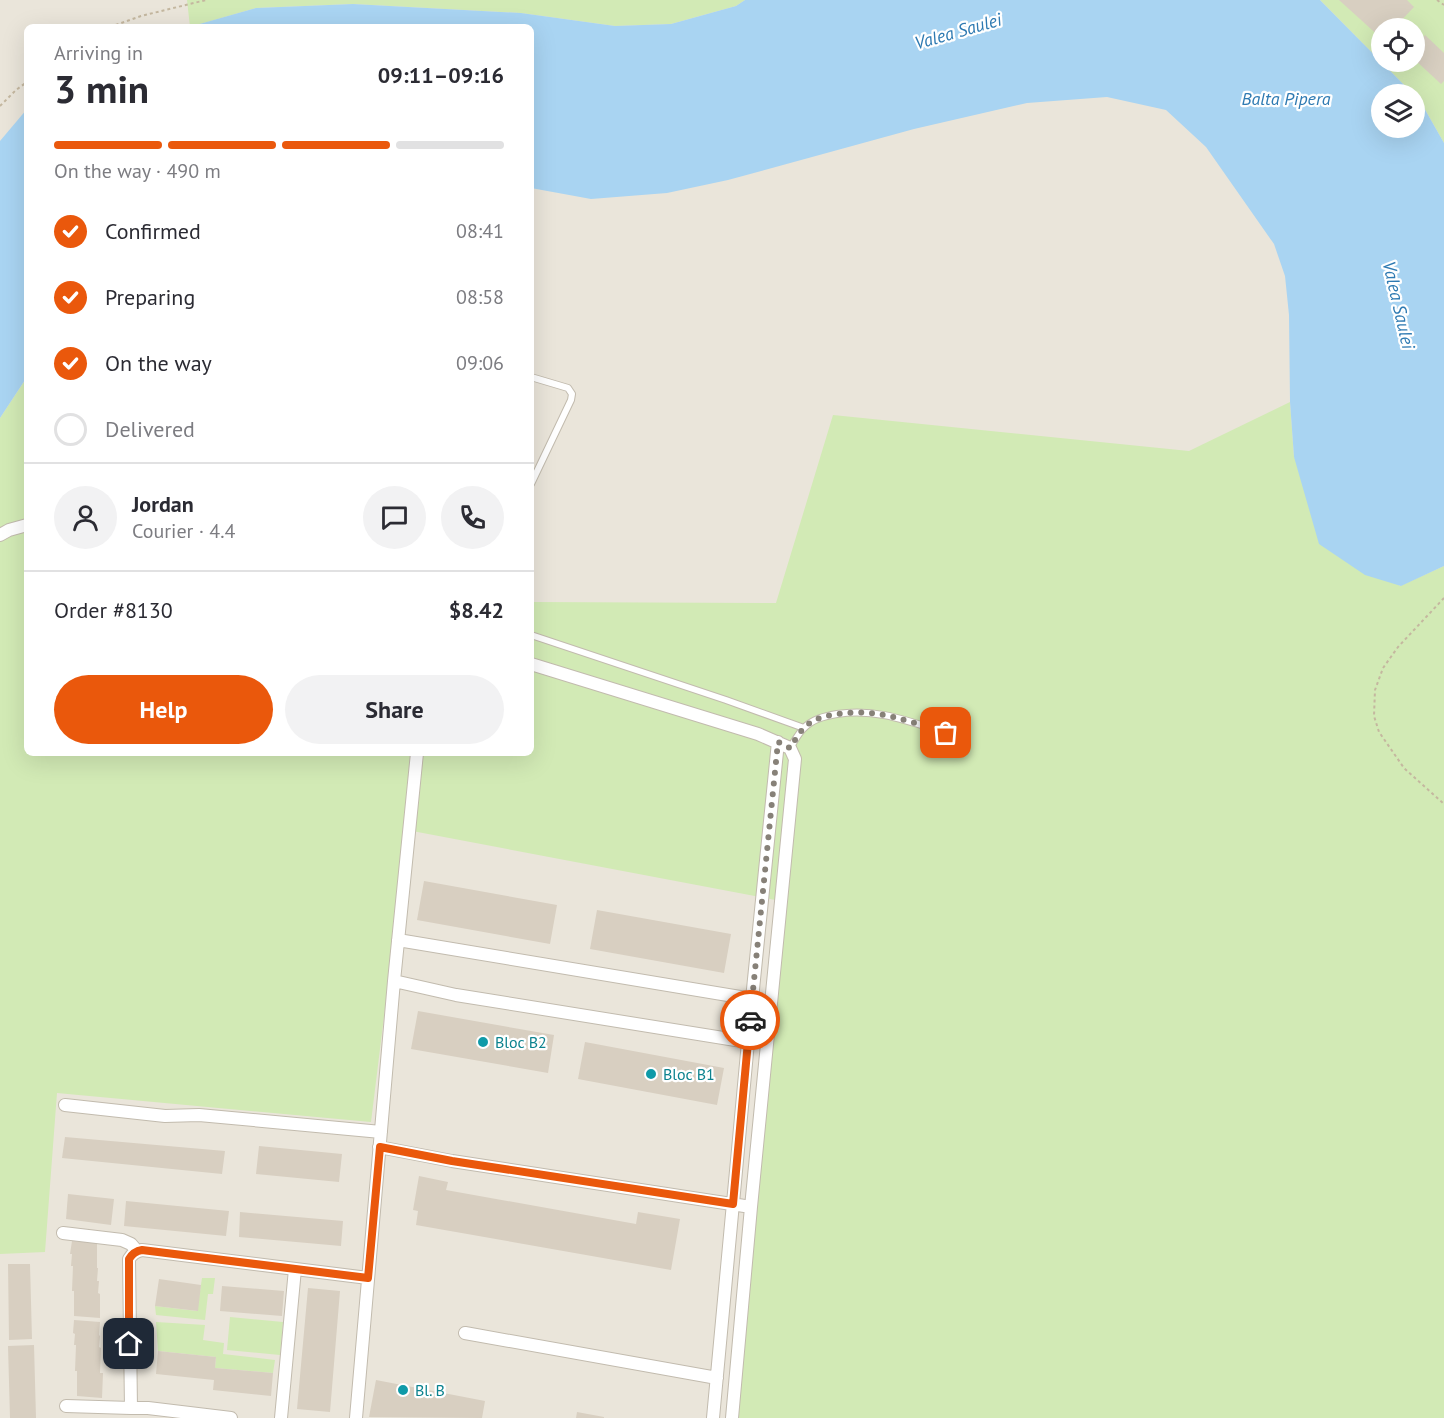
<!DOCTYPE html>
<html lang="en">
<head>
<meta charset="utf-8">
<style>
  :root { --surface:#fff; --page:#f2f2f3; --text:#2b2b33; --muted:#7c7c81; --line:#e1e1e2; --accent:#ea580c }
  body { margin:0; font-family:"PT Sans",sans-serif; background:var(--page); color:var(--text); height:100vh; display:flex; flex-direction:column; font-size:22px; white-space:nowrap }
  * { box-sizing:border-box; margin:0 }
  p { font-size:20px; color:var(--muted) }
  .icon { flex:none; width:33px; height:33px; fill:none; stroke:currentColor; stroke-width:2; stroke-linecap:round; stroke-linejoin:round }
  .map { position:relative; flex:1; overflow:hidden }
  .drawer { position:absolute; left:24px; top:24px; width:510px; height:732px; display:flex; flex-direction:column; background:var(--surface); border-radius:9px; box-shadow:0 6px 24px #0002 }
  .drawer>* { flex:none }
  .buttons { position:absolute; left:1371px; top:18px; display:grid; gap:12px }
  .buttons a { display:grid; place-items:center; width:54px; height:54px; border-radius:50%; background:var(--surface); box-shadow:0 6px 24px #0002; font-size:30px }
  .pin { position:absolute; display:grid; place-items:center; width:51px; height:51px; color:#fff; margin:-26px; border-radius:12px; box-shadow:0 3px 9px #0006 }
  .courier { position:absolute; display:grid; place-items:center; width:60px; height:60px; margin:-30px; border:4px solid #ea580c; border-radius:50%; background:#fff; color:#222; box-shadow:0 2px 8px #0007 }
  .overview em { font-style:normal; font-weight:800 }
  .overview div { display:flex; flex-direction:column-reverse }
  .overview { display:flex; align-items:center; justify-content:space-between; height:102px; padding:0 30px }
  h1 { font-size:39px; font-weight:800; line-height:45px }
  .bar { display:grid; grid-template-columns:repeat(4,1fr); gap:9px 6px; align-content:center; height:72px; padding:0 30px }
  .bar i { height:8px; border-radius:4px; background:var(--line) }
  .bar .current { background:var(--accent) }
  .bar p { grid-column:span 4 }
  .line { display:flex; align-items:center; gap:15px; padding:0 30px; border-top:2px solid var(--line) }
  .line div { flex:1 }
  .round { display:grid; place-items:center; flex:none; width:63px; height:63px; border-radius:32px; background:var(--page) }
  ol { padding:0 30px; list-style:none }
  li { display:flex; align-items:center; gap:18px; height:66px }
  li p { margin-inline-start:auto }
  li .icon { padding:6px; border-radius:50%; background:var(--accent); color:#fff; stroke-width:4 }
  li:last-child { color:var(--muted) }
  li i { width:33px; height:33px; border:3px solid var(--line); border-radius:50% }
  .button { display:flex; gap:12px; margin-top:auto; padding:12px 30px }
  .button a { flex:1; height:69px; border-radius:36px; background:var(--accent); color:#fff; font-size:24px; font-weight:800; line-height:69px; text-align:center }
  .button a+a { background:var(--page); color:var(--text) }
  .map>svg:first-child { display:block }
  .residential { fill:#eae5da; fill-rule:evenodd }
  .green { fill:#d2eab5; fill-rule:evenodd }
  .water { fill:#a9d4f2 }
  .building { fill:#d8cfc1 }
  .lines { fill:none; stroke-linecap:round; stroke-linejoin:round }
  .lane-casing { stroke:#c2bbae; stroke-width:8 }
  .street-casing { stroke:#c2bbae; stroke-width:14 }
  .path { stroke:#c4b79f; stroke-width:2; stroke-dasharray:3 3; stroke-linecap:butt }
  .lane { stroke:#fff; stroke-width:6 }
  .street { stroke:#fff; stroke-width:12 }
  .done { stroke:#878178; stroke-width:6; stroke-dasharray:0 10.8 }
  .route { stroke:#ea580c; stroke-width:8 }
  .culture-dot { fill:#0f9aa8; stroke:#fff; stroke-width:2 }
  .labels { text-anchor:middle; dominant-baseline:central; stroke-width:4.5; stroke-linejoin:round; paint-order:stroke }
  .culture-label { font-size:16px; fill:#0d838f; stroke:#fff; text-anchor:start }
  .water-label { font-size:18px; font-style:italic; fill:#2e7ab2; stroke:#fff }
</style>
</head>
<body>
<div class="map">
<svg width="1444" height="1418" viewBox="0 0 1444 1418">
  <rect width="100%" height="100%" fill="#f6f3ec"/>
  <path class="residential" d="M0 0H1444V1418H0ZM27 27H531V753H27ZM1382 28H1414V62H1382ZM1382 94H1414V128H1382Z"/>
  <path class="green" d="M187 0H745L736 6 671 24 615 26 521 13 353 4 256 8 190 27Z
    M1320 0H1444V143L1423 106 1415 96 1414 94H1413ZM1382 28H1414V62H1382Z
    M27 377V753H531V602L776 603 833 415 1189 451 1290 402 1294 457 1400 586 1444 566V1418H728L781 901 407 830 371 1122 57 1093 45 1252 0 1254V418Z
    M202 1278H215L213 1294H208L205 1320 156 1315 155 1306 197 1311Z
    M230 1317 283 1322 280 1355 227 1350Z
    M156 1322 205 1325 203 1340 224 1343 223 1354 275 1360 273 1373 215 1368 216 1357 158 1351Z"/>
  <path class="water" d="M745 0H1320L1413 94H1382V128H1414L1415 96 1423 106 1444 143V566L1401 586 1365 575 1319 544 1294 457 1290 402 1289 315 1285 276 1274 244 1206 147 1166 110 1107 97 1027 103 914 129 728 180 667 193 591 199 531 188V27H189L256 8 353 4 521 13 615 26 671 24 736 6Z
    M27 109V377L0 418V141Z"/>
  <path class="building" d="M1339 0H1407L1414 7 1394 28H1382V39Z
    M1425 35 1444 53V81L1441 84 1414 59V47Z
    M424 881 557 905 550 944 417 920Z
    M597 910 731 934 724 973 590 949Z
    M418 1011 554 1035 548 1073 411 1049Z
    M585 1042 724 1068 717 1105 578 1079Z
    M65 1137 225 1151 222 1174 62 1158Z
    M259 1146 342 1154 339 1182 256 1174Z
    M419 1176 448 1182 446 1190 636 1224 638 1212 680 1219 671 1270 416 1225 418 1211 413 1210Z
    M68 1194 114 1199 111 1225 66 1219Z
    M126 1201 229 1211 226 1236 124 1226Z
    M240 1212 343 1221 341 1246 239 1237Z
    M72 1241 97 1243V1268H98L97 1281H99L98 1293 100 1294V1318L74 1316V1291H72L73 1266H71L72 1254H70Z
    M8 1264H30L32 1339 9 1340Z
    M159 1279 201 1285 198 1311 155 1306Z
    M222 1286 284 1291 282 1316 220 1311Z
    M308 1288 340 1291 330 1412 297 1409Z
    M74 1320 100 1322 99 1335 100 1336 99 1347 101 1348 100 1373H103L102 1398 77 1396V1371H75L76 1345H74L75 1334 73 1333Z
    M34 1345 36 1418H10L8 1346Z
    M158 1351 216 1357 215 1368 273 1373 271 1396 213 1390 214 1380 156 1374Z
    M376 1380 485 1401 482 1418 369 1417Z
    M577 1412 604 1417V1418H576Z"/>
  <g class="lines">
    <g class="lane-casing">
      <path id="lane" d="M531 377 568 388 572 394 571 400 531 484
        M531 635 726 700 804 728
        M790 748C794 742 798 734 803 729 812 719 825 716 837 714 877 708 908 721 946 733"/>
    </g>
    <g class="street-casing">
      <path id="street" d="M0 535 9 530 27 525
        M531 664 758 734 790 748 795 759 751 1207 732 1418
        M398 940 752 999
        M394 981 456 995 748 1042
        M65 1105 165 1116 199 1115 381 1132
        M379 1147 452 1161 751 1207
        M63 1233 122 1240 131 1244 137 1251
        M465 1333 717 1378
        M66 1406 131 1408
        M231 1418 148 1408H131L129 1259C132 1254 136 1251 142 1250L368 1278
        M281 1418 295 1269
        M356 1418 394 981 417 753
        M713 1418 752 999 778 742"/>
    </g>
    <path class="path" d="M1437 0 1444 5
      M110 27 141 16 206 0
      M0 106 16 90 27 82
      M1444 598 1398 647 1383 668 1375 690 1374 716 1379 732 1404 768 1444 804"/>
    <use href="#lane" class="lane"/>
    <use href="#street" class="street"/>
  </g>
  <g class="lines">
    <path class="done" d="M750 1020 778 742 790 748C794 742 798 734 803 729 812 719 825 716 837 714 878 708 907 721 946 733"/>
    <path class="route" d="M129 1344V1259C132 1254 136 1251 142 1250L368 1278 380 1147 452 1161 733 1204 750 1020"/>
  </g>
  <g class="culture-dot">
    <circle cx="483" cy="1042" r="6"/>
    <circle cx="651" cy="1074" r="6"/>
    <circle cx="403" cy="1390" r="6"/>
  </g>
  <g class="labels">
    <g class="culture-label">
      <text x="495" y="1042">Bloc B2</text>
      <text x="663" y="1074">Bloc B1</text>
      <text x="415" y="1390">Bl. B</text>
    </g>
    <g class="water-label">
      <text transform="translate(958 31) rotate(-16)">Valea Saulei</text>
      <text x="1286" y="98">Balta Pipera</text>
      <text transform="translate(1399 305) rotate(77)">Valea Saulei</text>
    </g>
  </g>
</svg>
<div class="buttons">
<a><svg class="icon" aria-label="locate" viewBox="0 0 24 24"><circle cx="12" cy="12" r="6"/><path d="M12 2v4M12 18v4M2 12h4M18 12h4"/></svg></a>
<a><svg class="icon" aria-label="layers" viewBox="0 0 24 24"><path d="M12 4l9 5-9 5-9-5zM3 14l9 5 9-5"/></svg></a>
</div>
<div class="pin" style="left:946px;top:733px;background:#ea580c"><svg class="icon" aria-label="bag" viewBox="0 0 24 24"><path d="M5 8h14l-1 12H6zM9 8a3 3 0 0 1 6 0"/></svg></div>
<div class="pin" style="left:129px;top:1344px;background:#1f2937"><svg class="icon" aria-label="home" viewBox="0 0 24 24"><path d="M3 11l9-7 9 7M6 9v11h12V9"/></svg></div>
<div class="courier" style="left:750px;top:1020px"><svg class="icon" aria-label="car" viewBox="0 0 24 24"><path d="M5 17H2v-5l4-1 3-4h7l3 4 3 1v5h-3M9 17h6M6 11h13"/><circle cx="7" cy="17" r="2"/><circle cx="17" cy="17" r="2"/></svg></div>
<section class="drawer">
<div class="overview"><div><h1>3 min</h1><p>Arriving in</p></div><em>09:11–09:16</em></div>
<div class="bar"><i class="current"></i><i class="current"></i><i class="current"></i><i></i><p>On the way · 490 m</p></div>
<ol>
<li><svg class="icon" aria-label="check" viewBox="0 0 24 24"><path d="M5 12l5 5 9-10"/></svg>Confirmed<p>08:41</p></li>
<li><svg class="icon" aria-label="check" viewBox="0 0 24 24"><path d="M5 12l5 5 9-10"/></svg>Preparing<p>08:58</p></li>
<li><svg class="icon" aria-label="check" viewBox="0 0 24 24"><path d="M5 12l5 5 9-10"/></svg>On the way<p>09:06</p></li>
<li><i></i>Delivered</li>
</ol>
<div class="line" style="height:108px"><a class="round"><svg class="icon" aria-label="person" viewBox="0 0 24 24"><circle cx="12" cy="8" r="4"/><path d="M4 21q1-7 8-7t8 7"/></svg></a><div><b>Jordan</b><p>Courier · 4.4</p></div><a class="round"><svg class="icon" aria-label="chat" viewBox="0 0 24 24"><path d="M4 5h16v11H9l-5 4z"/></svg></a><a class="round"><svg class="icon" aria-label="phone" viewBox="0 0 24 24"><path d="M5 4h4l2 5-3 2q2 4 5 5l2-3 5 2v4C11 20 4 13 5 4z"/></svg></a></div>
<div class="line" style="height:78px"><div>Order #8130</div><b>$8.42</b></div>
<div class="button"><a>Help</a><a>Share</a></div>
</section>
</div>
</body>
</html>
